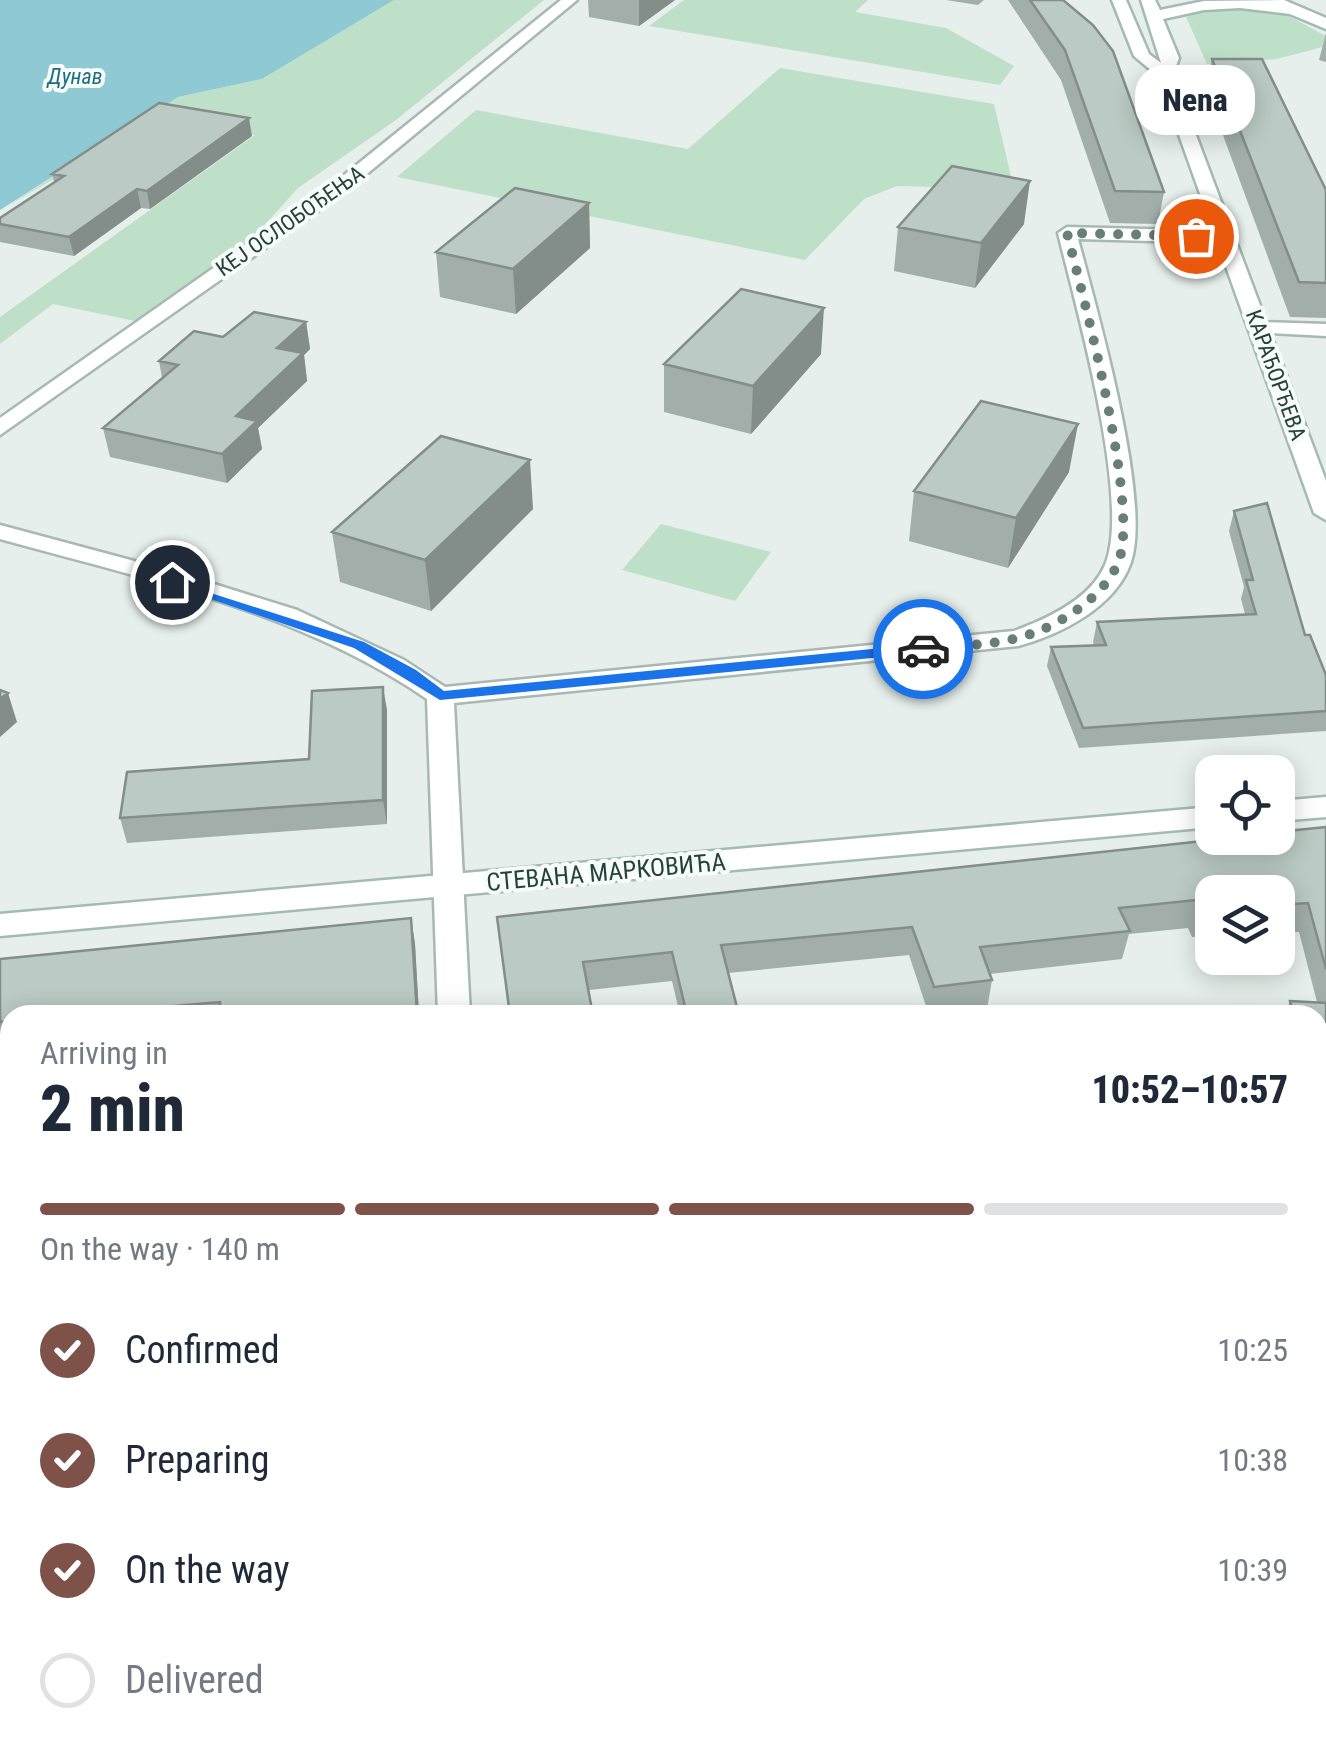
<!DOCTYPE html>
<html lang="en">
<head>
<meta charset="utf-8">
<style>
  :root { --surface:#fff; --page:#f6f6f7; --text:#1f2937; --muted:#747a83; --line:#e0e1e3; --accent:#7f5249 }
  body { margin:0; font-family:"Roboto Condensed",sans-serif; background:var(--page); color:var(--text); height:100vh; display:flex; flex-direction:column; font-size:38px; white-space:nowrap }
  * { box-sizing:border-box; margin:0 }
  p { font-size:32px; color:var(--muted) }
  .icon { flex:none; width:55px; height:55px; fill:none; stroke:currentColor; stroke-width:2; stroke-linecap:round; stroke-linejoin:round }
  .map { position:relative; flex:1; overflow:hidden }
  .sheet { position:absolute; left:0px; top:1005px; width:1328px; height:750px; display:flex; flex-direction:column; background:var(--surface); border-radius:30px 30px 0 0; box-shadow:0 5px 25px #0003 }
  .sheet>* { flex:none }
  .controls { position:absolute; left:1195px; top:755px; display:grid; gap:20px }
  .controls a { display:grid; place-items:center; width:100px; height:100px; border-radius:20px; background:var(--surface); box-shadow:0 5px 25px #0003; font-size:50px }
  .pin { position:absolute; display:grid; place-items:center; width:85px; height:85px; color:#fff; margin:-42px; border:5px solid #fff; border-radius:50%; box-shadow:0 2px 10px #0007 }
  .courier { position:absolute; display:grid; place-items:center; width:100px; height:100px; margin:-50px; border:8px solid #1a73e8; border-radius:50%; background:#fff; color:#222; box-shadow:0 2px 12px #0007 }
  .bubble { position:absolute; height:70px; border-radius:30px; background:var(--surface); box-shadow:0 5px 25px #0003; font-size:32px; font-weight:800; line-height:70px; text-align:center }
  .headline em { font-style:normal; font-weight:800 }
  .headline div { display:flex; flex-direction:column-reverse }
  .headline { display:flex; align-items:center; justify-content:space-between; height:170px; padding:0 40px }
  h1 { font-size:65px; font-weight:800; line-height:75px }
  .bar { display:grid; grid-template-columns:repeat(4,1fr); gap:15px 10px; align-content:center; height:120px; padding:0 40px }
  .bar i { height:12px; border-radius:8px; background:var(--line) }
  .bar .on { background:var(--accent) }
  .bar p { grid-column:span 4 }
  ol { padding:0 40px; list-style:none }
  li { display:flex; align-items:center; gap:30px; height:110px }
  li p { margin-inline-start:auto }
  li .icon { padding:10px; border-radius:50%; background:var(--accent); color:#fff; stroke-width:4 }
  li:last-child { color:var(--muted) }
  li i { width:55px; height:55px; border:5px solid var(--line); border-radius:50% }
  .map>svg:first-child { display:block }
  .green { fill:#bfe0c8 }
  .water { fill:#8ec9d4 }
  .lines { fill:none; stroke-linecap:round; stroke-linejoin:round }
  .street-casing { stroke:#a8b8b2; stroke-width:5 }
  .secondary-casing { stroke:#a4bbb3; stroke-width:5 }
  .street { fill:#fff; fill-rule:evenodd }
  .secondary { fill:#fff; fill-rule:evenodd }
  .wall { fill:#a1aea9 }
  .shaded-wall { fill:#838d89 }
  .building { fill:#bbcac4; stroke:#838d89; stroke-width:2.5 }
  .route { fill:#1a73e8 }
  .done { stroke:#687f78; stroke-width:10; stroke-dasharray:0 18 }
  .labels { text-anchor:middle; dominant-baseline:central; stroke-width:8; stroke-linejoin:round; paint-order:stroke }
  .far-water-label { font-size:22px; font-style:italic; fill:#1c6f80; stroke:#f7fbf9 }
  .far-street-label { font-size:22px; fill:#24423a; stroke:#f7fbf9 }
  .street-label { font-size:25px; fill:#24423a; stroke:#f7fbf9 }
</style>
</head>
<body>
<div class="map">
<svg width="1326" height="1755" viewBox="0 0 1326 1755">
  <rect width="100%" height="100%" fill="#e6efeb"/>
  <path class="green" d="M394 0H544L396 120 298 188 250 241 135 321 53 304 0 344V317L255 135 160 117 6 207 178 97 262 79Z
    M684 0H868L855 12 946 28 1014 66 1000 85 649 26Z
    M1237 9 1285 14 1326 36V46L1277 59 1207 64 1186 17 1202 10Z
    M780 68 994 104 1014 189 897 186 864 199 805 260 397 177 476 110 688 149Z
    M661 524 771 552 735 601 622 570Z"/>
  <path class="water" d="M0 0H394L262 79 178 97 0 210Z"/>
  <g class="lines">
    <g class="street-casing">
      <path id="street" d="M561 0H577L345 192 0 435V418L333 184Z
        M1067 227 1224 231 1234 237 1224 243 1078 239C1096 307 1152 500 1131 562 1116 607 1060 635 1018 646L454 703 470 1015H438L427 699C299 611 147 580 0 539V525L179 573 297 610 404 660 445 687 1014 631C1047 619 1091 599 1105 565 1132 502 1075 303 1058 233Z
        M1259 322 1326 324V336L1252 332V324Z
        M474 1745H518L520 1755H474Z"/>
    </g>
    <g class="secondary-casing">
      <path id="secondary" d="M1112 0H1126L1149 54 1161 63 1141 0H1155L1160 10 1204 1 1284 0 1326 18V29L1290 14 1240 8 1204 10 1163 19 1179 58 1173 74 1326 481V520L1314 513 1158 76 1134 56Z
        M1326 797V817L1278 821V801Z
        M1212 807V827L0 936V914Z"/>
    </g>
    <use href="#street" class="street"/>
    <use href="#secondary" class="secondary"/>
  </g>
  <path class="wall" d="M588 0H675L639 26 589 17Z
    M946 0H984L978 5Z
    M1008 0H1063L1164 192 1158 224 1110 223 1061 80Z
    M1326 33V62L1319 60Z
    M1212 59 1326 190V318L1290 317 1206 89Z
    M252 136 150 209 141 208 74 256 0 242V218L54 182 52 174Z
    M589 203 590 248 516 314 440 297 436 252Z
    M1024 224 975 288 894 271 898 227Z
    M306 322 310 349 304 355 307 381 258 428 262 449 227 483 110 457 103 428 162 378 159 361 223 337Z
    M821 354 751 434 664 412V364Z
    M1069 472 1008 568 909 541 914 491Z
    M533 509 431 611 340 582 332 532Z
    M1234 511 1305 635 1326 675V731L1079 748 1047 666 1051 647 1094 645 1093 642 1097 622 1245 614 1241 599 1244 587 1229 531Z
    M387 710V824L127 843 120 818 309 759Z
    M1326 827V1275H1318V1015H1285L1290 1001 1317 1002 1299 932 1278 933V892H1212V936L1192 937 1188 928 1129 934 1122 959 990 974 992 980 987 1009 929 1015 909 955 728 973 739 1015H680L672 981 589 990 593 1015H509L497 917Z
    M411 918 415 944 419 1015H10V1048L0 1049V959Z
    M10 1155V1265L0 1266V1156Z
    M10 1318V1450L0 1451V1319Z
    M0 1694 10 1745H102L101 1752 79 1755H0Z"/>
  <path class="shaded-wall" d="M639 0H675L639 26Z
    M249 118 252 136 150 209 147 191Z
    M1030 181 1024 224 975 288 981 243Z
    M137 189 141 208 74 256 69 237Z
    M589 203 590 248 516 314 513 269Z
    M824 308 821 354 751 434 753 386Z
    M306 322 310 349 304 355 307 381 258 428 262 449 227 483 222 454 236 416 277 348Z
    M1078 424 1069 472 1008 568 1016 518Z
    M530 460 533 509 431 611 425 560Z
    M383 687 387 710V824L383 800Z
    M8 693 17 722 0 737V699Z
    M411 918 415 944 419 1015H417Z
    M457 1745H461L462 1755H457Z"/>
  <path class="building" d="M1030 0H1063L1093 25 1113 51 1164 192 1115 191 1065 50Z
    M1212 59H1262L1326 190V283L1299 282Z
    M159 103 249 118 147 191 137 189 69 237 0 224V218L64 176 52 174Z
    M952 166 1030 181 981 243 898 227Z
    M515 188 589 203 513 269 436 252Z
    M741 289 824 308 753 386 664 364Z
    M254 312 306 322 277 348 303 353 236 416 257 421 222 454 103 428 178 365 159 361 194 331 223 337Z
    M981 401 1078 424 1016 518 914 491Z
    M441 436 530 460 425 560 332 532Z
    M1267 503 1305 635H1310L1326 675V711L1083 728 1051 647 1106 645 1097 622 1256 614 1246 580H1253L1234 511Z
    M383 687V800L120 818 127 772 309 759 312 691Z
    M0 690 8 693 0 699Z
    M1326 827V969L1308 903 1278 905V892H1212V908H1200L1196 900 1119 908 1130 931 980 947 992 980 934 987 912 927 721 945 739 1015H687L672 952 583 962 593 1015H510L497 917 1231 838H1278V832Z
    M411 918 417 1015H220V1002L115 1011V1015H10V1021L0 1022V959Z
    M1290 1001 1326 1003V1181L1318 1144V1015H1293Z
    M10 1155V1238L0 1240V1156Z
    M1318 1200H1326V1247H1318Z
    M10 1318V1425L0 1426V1319Z
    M1326 1636V1755H593L592 1745H1318V1637Z
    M10 1692V1745H46L0 1751V1694Z
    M347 1745H457V1755H347Z"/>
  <path class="route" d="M167 579 364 642 416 670 444 691 923 644 930 649 923 653 440 700 354 648 167 584Z"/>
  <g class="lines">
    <path class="done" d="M923 649C959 645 1002 646 1036 632 1068 620 1110 591 1120 557 1137 497 1084 300 1067 233L1196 236"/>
  </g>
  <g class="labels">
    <g class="far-water-label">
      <text x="75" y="76">Дунав</text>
    </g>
    <g class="far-street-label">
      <text transform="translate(290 221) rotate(-35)">КЕЈ ОСЛОБОЂЕЊА</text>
      <text transform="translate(1276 375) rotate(70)">КАРАЂОРЂЕВА</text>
    </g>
    <g class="street-label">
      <text transform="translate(606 872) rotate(-5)">СТЕВАНА МАРКОВИЋА</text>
    </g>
  </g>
</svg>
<div class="controls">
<a><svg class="icon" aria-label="locate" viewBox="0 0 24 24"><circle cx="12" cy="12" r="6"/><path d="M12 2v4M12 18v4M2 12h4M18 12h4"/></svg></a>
<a><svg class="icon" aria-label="layers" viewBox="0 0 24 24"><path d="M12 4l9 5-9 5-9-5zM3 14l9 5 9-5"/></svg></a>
</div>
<div class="pin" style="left:1196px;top:236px;background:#ea580c"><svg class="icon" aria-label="bag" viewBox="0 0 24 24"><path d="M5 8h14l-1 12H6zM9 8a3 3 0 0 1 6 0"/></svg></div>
<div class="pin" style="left:172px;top:582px;background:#1f2937"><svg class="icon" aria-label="home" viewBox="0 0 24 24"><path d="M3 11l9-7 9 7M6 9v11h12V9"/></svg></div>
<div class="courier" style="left:923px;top:649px"><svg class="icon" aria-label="car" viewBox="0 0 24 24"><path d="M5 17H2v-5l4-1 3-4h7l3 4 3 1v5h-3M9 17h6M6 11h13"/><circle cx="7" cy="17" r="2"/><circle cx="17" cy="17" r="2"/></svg></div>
<div class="bubble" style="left:1135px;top:65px;width:120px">Nena</div>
<section class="sheet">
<div class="headline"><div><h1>2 min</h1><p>Arriving in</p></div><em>10:52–10:57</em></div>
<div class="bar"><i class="on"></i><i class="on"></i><i class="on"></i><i></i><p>On the way · 140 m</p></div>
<ol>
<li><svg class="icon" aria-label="check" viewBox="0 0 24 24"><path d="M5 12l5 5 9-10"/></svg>Confirmed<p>10:25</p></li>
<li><svg class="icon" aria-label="check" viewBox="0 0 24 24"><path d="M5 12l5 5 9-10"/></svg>Preparing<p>10:38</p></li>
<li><svg class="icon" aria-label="check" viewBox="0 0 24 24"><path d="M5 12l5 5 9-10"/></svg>On the way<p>10:39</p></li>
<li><i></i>Delivered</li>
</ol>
</section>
</div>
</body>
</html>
